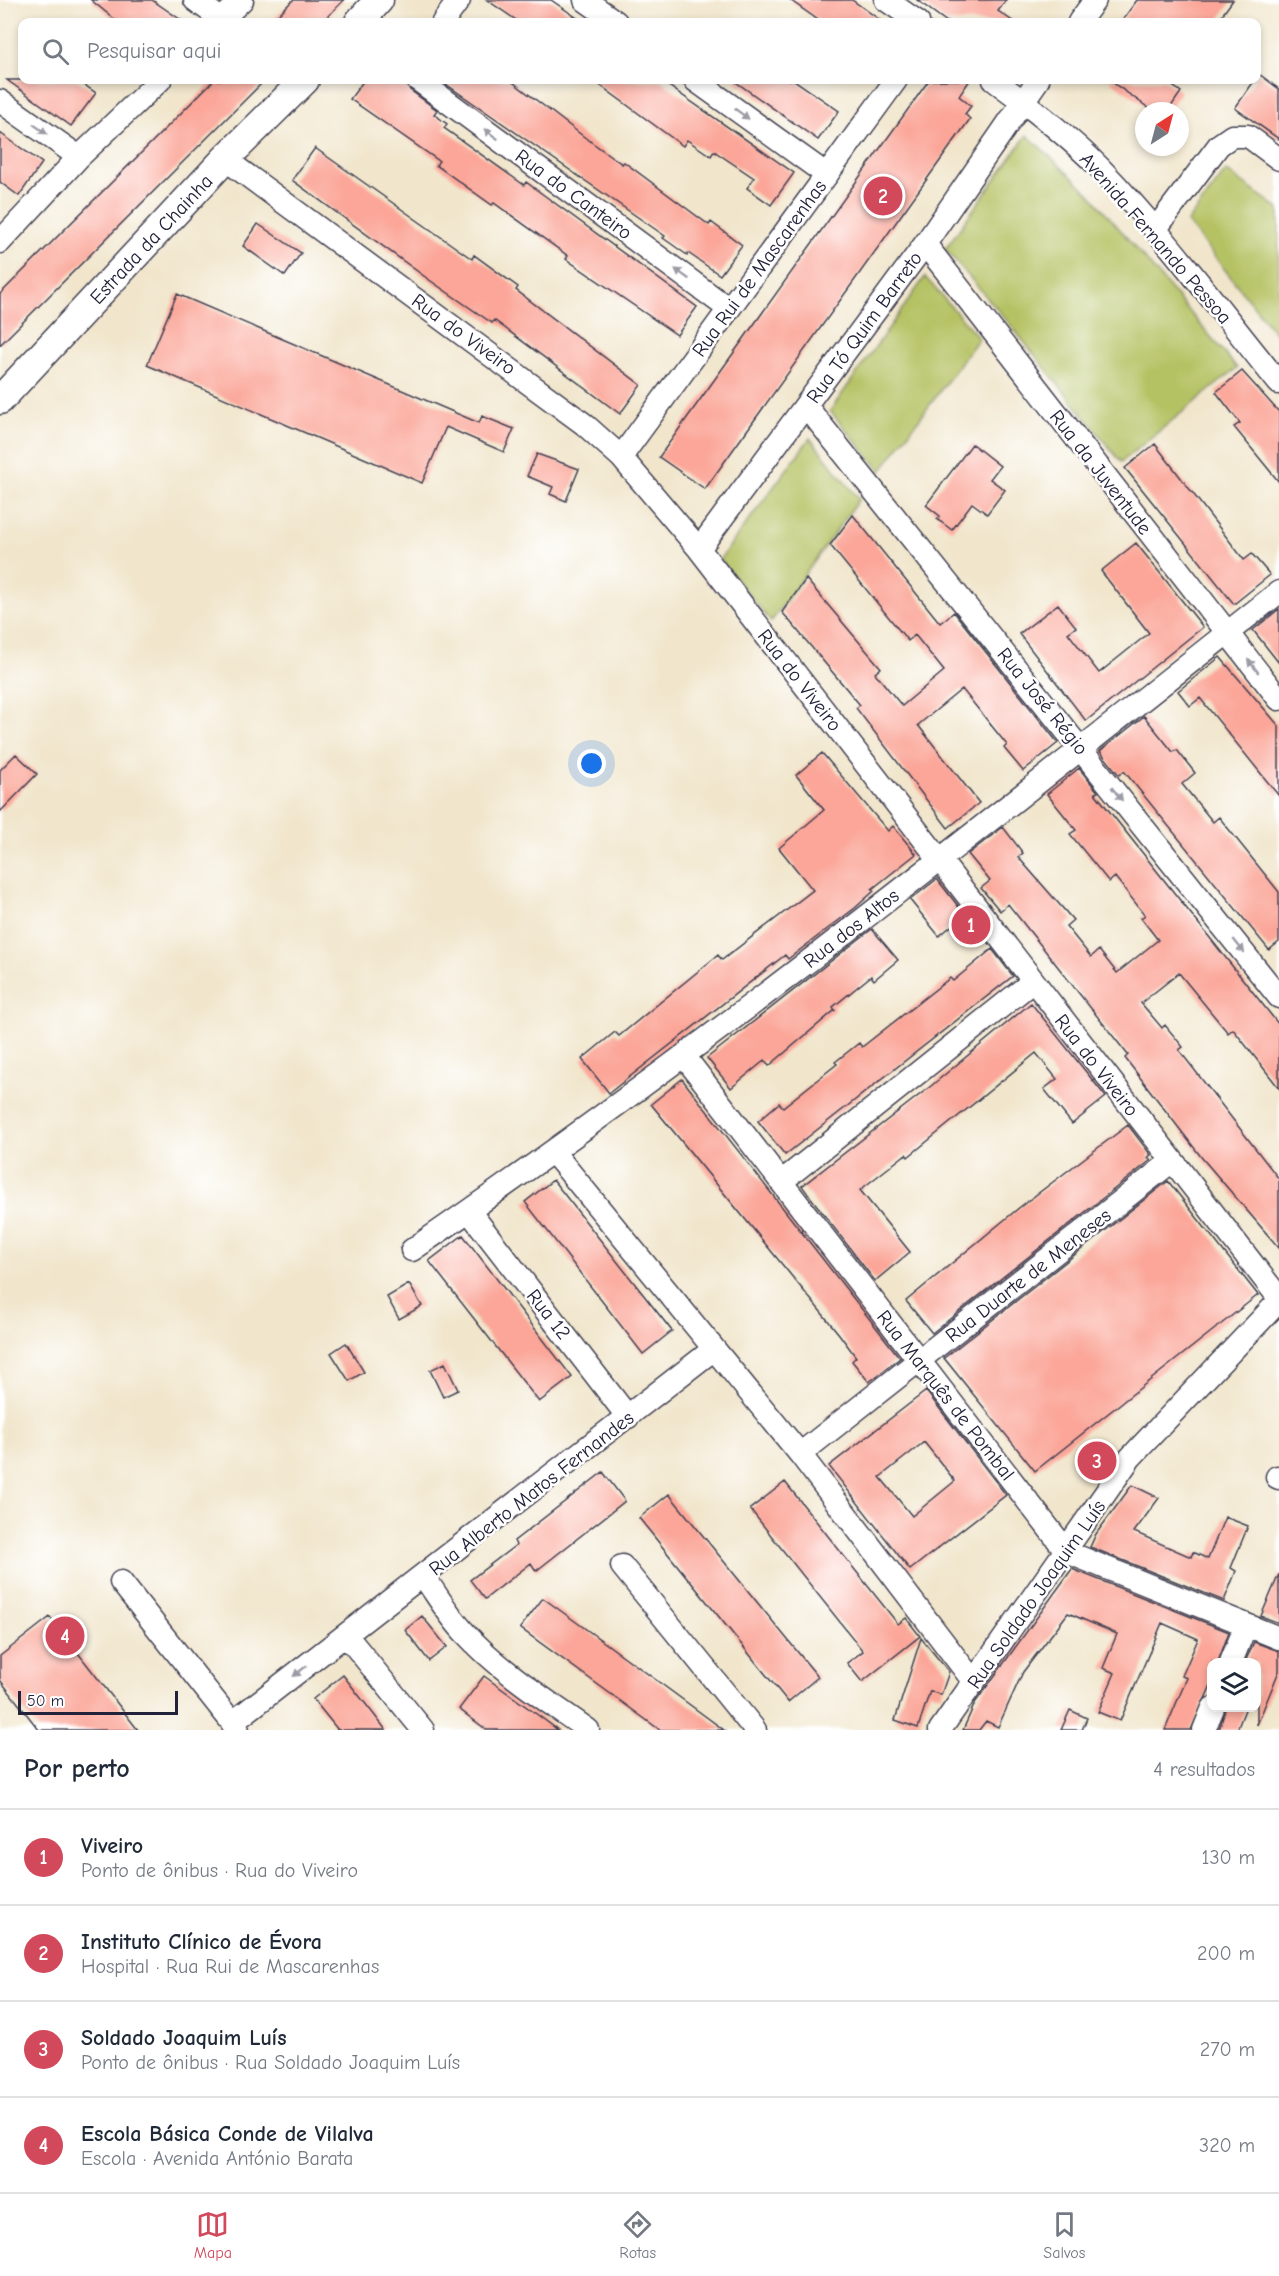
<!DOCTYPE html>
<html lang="pt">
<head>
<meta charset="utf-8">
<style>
	:root { --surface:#fff; --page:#f6f6f7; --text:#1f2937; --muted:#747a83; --line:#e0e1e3; --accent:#d1495b }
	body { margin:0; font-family:"Comic Neue",sans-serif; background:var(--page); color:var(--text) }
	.controls { position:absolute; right:18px; bottom:18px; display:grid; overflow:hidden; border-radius:12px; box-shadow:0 3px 9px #0003 }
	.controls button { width:54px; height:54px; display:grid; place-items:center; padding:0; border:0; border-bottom:2px solid var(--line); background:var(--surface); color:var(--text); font:30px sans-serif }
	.compass { position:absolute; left:1135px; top:102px; width:54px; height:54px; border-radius:50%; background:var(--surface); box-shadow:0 3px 9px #0003; rotate:36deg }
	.scale { position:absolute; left:18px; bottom:15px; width:160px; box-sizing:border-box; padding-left:6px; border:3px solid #22223b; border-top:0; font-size:16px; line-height:21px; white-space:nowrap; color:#22223b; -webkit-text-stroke:4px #fff; paint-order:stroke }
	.you { position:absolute; left:592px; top:764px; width:21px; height:21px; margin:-15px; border:4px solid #fff; border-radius:50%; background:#1a73e8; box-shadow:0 0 0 9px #1a73e833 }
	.badge { display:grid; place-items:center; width:39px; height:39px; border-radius:50%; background:var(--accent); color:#fff; font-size:20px; font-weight:700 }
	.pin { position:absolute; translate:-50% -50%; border:3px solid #fff; box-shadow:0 2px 6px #0006 }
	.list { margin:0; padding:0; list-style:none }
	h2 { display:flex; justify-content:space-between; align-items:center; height:78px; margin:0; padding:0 24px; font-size:26px }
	h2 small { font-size:20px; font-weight:400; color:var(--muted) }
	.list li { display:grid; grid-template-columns:39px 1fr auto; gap:18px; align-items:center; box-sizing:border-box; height:96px; padding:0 24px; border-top:2px solid var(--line) }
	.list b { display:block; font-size:22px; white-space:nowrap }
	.list p { margin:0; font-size:20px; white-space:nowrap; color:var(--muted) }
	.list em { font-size:20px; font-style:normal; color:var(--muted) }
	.icon { flex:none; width:33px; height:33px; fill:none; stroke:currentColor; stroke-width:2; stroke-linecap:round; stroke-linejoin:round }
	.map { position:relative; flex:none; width:1279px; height:1730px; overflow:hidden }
	.search { position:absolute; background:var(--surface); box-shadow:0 3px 9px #0003; left:18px; right:18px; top:18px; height:66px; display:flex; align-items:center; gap:15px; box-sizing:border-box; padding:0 21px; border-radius:12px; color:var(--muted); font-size:22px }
	.sheet { height:462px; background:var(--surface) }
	nav { display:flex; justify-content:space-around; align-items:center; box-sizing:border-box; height:84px; border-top:2px solid var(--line); background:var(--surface); font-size:16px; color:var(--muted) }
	nav a { display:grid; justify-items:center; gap:3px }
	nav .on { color:var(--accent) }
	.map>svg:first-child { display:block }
	.green { fill:#b5c264; stroke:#6c7250; stroke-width:1.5 }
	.building { fill:#fba698; fill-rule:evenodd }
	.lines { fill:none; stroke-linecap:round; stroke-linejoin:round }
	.minor-casing { stroke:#413f51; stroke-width:25 }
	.tertiary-casing { stroke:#413f51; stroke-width:31 }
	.minor { stroke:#fff; stroke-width:22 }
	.tertiary { stroke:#fff; stroke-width:28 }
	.oneway { fill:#9c9ca7 }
	.labels { text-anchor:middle; stroke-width:5; stroke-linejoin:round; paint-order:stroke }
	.street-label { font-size:20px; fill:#22223b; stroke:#fff }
</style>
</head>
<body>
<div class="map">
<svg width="1279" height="1730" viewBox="0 0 1279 1730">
	<rect width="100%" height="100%" fill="#fff"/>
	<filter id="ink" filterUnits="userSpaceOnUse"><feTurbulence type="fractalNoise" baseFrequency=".0167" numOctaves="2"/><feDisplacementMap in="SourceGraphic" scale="12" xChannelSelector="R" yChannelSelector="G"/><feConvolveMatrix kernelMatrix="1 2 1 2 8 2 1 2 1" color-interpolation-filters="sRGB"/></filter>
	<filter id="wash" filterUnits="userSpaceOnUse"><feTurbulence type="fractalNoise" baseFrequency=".008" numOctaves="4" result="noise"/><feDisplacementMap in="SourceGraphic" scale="24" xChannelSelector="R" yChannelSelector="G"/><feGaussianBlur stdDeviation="1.35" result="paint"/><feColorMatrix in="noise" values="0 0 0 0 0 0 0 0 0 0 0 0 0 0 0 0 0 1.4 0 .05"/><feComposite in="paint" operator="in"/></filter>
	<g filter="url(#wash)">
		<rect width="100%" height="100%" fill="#f1e6cc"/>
		<path class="green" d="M1027,135l63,59 147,174 -116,94 -118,-146 -58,-67z
			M1226,171l53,38v129l-92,-116z
			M925,277l54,61 -98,133 -51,-60z
			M810,438l49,61 -88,123 -51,-63z"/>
		<g id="blocks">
			<path class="building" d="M91,0h61l32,22h-66z
				M293,0h51l-22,22h-51z
				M487,0h64l32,22h-64z
				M790,0h62l31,22h-62z
				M917,0h89l-8,11 16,11h-67z
				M1137,0h96l-16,22h-96z
				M1259,74l20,15v50l-44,-31z
				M7,80h70l19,13 -25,33z
				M214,80h51l-265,265v-51z
				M364,80h41l5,10 27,20 -3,4 13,10 -3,4 80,57 2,-3 171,125 -20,28 -111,-76 2,-3 -74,-53 -2,2 -56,-40 3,-4 -89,-62z
				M440,80h70l73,56 39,28 2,-2 85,63 2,-3 31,23 -22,30 -32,-22 -1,2 -24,-17 2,-2z
				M593,80h67l134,93 -23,32 -24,-17 7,-10 -40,-27 -3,5 -24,-16 -4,6z
				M733,80h61l45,31 -21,29z
				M929,80h41l-11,16 12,10 -6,8 5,5 -265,370 -46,-32z
				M1109,80h55l17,12 -13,19h-15z
				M0,133l42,30 -23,33 -19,-14z
				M315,148l157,111 2,-4 44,32 -2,3 125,95 -21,29 -126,-94 -2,3 -64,-44 -136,-99z
				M258,224l43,29 -16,23 -42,-30z
				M177,294l302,129 3,-7 32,13 -10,23 -58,-25 -24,56 -275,-118z
				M1242,371l37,41v70l-45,-55 6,-4 -24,-31z
				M972,444l28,22 -10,13 15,11 -18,24 -15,-11 -20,27 -15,-11 3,-3 -14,-11z
				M1155,444l89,116 8,-6 18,21 -36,29 -109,-136z
				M537,454l42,15 -13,32 -16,-7 3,-7 -26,-11z
				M853,515l87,108 14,-11 104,131 -35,28 -19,-23 3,-3 -45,-56 -44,36 61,78 -31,25 -92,-120 4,-3 -78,-93 24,-33 75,89 -6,5 27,33 42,-35 -29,-36 -7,6 -78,-96z
				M1136,543l67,84 -117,94 -67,-87 39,-30 18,23 -8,6 31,40 50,-40 -48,-62z
				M1279,609v54l-26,-33z
				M1220,657l59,69v70l-79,-98 -10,8 -12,-15z
				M1144,716l29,36 4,-2 18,23 -13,11 31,38 6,-5 60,75v50l-10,8 -145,-179 -5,4 -19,-24z
				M822,753l66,78 5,-5 23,28 -44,35 2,2 -19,17 -67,51 -3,-4 -176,138 -27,-34 33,-27 4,4 99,-81 4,5 91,-70 -34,-42 45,-38 -28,-35z
				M16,754l21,20 -37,38v-42z
				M1079,768l19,24 -3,1 184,232v63l-46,-59 -5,4 -49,-60 -38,30 21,25 3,-3 18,22 -4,3 100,129v69l-77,-90 -77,-100 3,-3 -120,-151 -8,7 -19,-23 9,-7 -22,-27 35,-27 20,26 -5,4 55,63 -7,6 25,31 8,-7 18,23 41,-33 -17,-22 4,-3 -30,-38 -6,5 -39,-48 6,-4 -29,-36z
				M937,879l28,36 -26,21 -29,-36z
				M872,929l26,31 -24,20 -3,-4 -38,31 2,3 -66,56 -4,-6 -34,28 -24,-30z
				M992,949l21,27 -228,179 -27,-34 21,-18 4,4 54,-43 -2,-2 24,-19 3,4 88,-69 3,3z
				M1031,1003l75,94 -34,27 -28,-35 13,-10 -21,-26 -128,104 -2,-3 -46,36 50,62 -35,29 -73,-95 129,-100z
				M682,1079l218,279 -31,24 -17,-21 4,-4 -17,-23 -188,-230z
				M1128,1125l23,30 -3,2 3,3 -219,173 -26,-32 114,-94z
				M553,1180l119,151 -29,23 -118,-152z
				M1168,1181l90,114 -223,176 -91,-113z
				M463,1235l109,142 -33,25 -110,-141z
				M409,1284l13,22 -23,13 -12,-22z
				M346,1343l18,29 -15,9 -18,-28z
				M445,1363l13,27 -15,7 -13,-27z
				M926,1391l80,104 -96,75 -81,-104zM924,1442l31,39 -43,35 -32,-39z
				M603,1472l22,29 -89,70 -5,-8 -46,36 -15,-19 46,-35 -2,-4z
				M785,1482l113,142 8,-6 14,18 -58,46 -15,-19 16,-12 -113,-142z
				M1132,1485l27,13 -25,34 57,25 2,-5 15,7 17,-42 23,9 -17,42 5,3 -12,30 -134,-54 6,-13z
				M669,1494l149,183 -30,25 -149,-184z
				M1072,1569l157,63 -11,30h-6v21l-21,47h-26l22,-52 -5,-2 16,-37 -36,-16 -42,98 -22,-9 17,-39 -12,-5 14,-34 -49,-21 -45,59 -25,55 -12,-6 -7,9h-16l12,-27z
				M1279,1574v49l-18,-7z
				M543,1598l94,68 87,64h-64l-45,-33 -95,-69z
				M422,1616l25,31 -18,14 -24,-31z
				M50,1617l88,113h-99l-39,-50v-24z
				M921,1638l28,34 -8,23 -11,-4 -12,37 -23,-8z
				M1254,1642l25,9v20l-22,54v-63h-12z
				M343,1675l43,55h-48l-25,-31z
				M484,1676l47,34 27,20h-71l-28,-21z
				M1226,1707h20l-9,23h-18z
				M1070,1710l17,8 -5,12h-21z"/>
		</g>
	</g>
	<g filter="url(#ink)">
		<use href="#blocks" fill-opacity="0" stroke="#413f51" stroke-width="1.5"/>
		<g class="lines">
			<g class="minor-casing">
				<path id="minor" d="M195,0l27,20
					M585,0l31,22
					M886,0l32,22
					M219,22l23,-22
					M443,22l16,-22
					M1079,22l16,-22
					M418,80l311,229
					M695,80l132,95
					M994,80c37,27 73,55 106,88 65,67 120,143 179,215
					M0,101l79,56
					M225,159l359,265 37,33 78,92 580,749
					M1155,230l64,-85 13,-9h16l31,23
					M0,242l79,-85 81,-77
					M925,244l354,455
					M806,406l473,591
					M621,457l275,-377
					M699,549l226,-305 113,-164
					M684,1056l383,496 212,86
					M554,1153l246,301
					M781,1182l251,-200
					M469,1211l159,206
					M412,1250c300,-205 582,-433 867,-658
					M1277,1477l2,1
					M622,1566l133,164
					M424,1577c13,18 25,39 41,56 35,38 81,67 123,97
					M121,1582l117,148
					M346,1635l77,95
					M1231,1662l15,-37
					M974,1682l-174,-228 372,-293
					M232,1723l482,-374
					M940,1730l190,-272 149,-157
					M1204,1730l9,-22"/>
			</g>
			<g class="tertiary-casing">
				<path id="tertiary" d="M359,22l20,-22
					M0,400l225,-241 80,-79"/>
			</g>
			<use href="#minor" class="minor"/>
			<use href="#tertiary" class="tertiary"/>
		</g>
		<defs><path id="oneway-solid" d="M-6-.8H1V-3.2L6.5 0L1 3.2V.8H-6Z" transform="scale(1.5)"/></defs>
		<g class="oneway">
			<use href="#oneway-solid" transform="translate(742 114) rotate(36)"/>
			<use href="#oneway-solid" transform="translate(40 129) rotate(35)"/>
			<use href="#oneway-solid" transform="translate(491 134) rotate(-144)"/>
			<use href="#oneway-solid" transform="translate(682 274) rotate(-144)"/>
			<use href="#oneway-solid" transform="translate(1253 666) rotate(-129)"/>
			<use href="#oneway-solid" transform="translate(1117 794) rotate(51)"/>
			<use href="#oneway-solid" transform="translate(1239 946) rotate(51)"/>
			<use href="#oneway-solid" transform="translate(300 1671) rotate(142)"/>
		</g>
	</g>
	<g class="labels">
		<g class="street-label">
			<text transform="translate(574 194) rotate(36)" y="7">Rua do Canteiro</text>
			<text transform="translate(1156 238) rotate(49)" y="7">Avenida Fernando Pessoa</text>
			<text transform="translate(151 239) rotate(-47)" y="7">Estrada da Chainha</text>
			<text transform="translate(759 268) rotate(-54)" y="7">Rua Rui de Mascarenhas</text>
			<text transform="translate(864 327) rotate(-54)" y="7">Rua Tó Quim Barreto</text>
			<text transform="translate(464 334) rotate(36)" y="7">Rua do Viveiro</text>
			<text transform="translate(1101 472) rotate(52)" y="7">Rua da Juventude</text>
			<text transform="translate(800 680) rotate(52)" y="7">Rua do Viveiro</text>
			<text transform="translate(1043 701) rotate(51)" y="7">Rua José Régio</text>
			<text transform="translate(851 928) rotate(-38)" y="7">Rua dos Altos</text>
			<text transform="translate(1097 1065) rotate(52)" y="7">Rua do Viveiro</text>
			<text transform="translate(1028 1275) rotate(-38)" y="7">Rua Duarte de Meneses</text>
			<text transform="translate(549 1314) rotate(52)" y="7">Rua 12</text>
			<text transform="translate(946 1395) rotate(52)" y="7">Rua Marquês de Pombal</text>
			<text transform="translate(531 1493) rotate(-38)" y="7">Rua Alberto Matos Fernandes</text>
			<text transform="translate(1036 1594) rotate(-55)" y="7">Rua Soldado Joaquim Luís</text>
		</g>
	</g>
</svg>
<div class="controls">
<button><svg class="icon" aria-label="layers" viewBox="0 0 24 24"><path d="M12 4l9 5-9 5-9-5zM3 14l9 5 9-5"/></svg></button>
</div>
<svg class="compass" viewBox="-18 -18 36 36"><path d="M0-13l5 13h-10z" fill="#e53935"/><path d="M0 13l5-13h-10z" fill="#747a83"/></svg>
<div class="scale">50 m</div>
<div class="you"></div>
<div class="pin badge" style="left:971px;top:925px">1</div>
<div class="pin badge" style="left:883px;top:196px">2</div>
<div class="pin badge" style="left:1097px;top:1461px">3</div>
<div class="pin badge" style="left:65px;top:1636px">4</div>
<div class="search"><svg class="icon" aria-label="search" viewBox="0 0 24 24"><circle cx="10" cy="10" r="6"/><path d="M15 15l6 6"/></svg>Pesquisar aqui</div>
</div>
<section class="sheet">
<h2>Por perto<small>4 resultados</small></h2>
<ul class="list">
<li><span class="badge">1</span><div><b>Viveiro</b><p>Ponto de ônibus · Rua do Viveiro</p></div><em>130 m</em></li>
<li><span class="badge">2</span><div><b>Instituto Clínico de Évora</b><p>Hospital · Rua Rui de Mascarenhas</p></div><em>200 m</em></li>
<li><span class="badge">3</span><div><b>Soldado Joaquim Luís</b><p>Ponto de ônibus · Rua Soldado Joaquim Luís</p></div><em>270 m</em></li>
<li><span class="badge">4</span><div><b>Escola Básica Conde de Vilalva</b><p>Escola · Avenida António Barata</p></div><em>320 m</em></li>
</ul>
</section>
<nav>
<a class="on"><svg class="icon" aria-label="map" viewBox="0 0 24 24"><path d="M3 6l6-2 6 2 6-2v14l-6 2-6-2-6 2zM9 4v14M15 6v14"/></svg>Mapa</a>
<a><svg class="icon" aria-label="directions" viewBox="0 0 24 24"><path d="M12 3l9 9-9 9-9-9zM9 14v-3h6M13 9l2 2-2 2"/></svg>Rotas</a>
<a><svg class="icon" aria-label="saved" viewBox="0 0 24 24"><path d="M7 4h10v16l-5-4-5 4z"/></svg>Salvos</a>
</nav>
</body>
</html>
